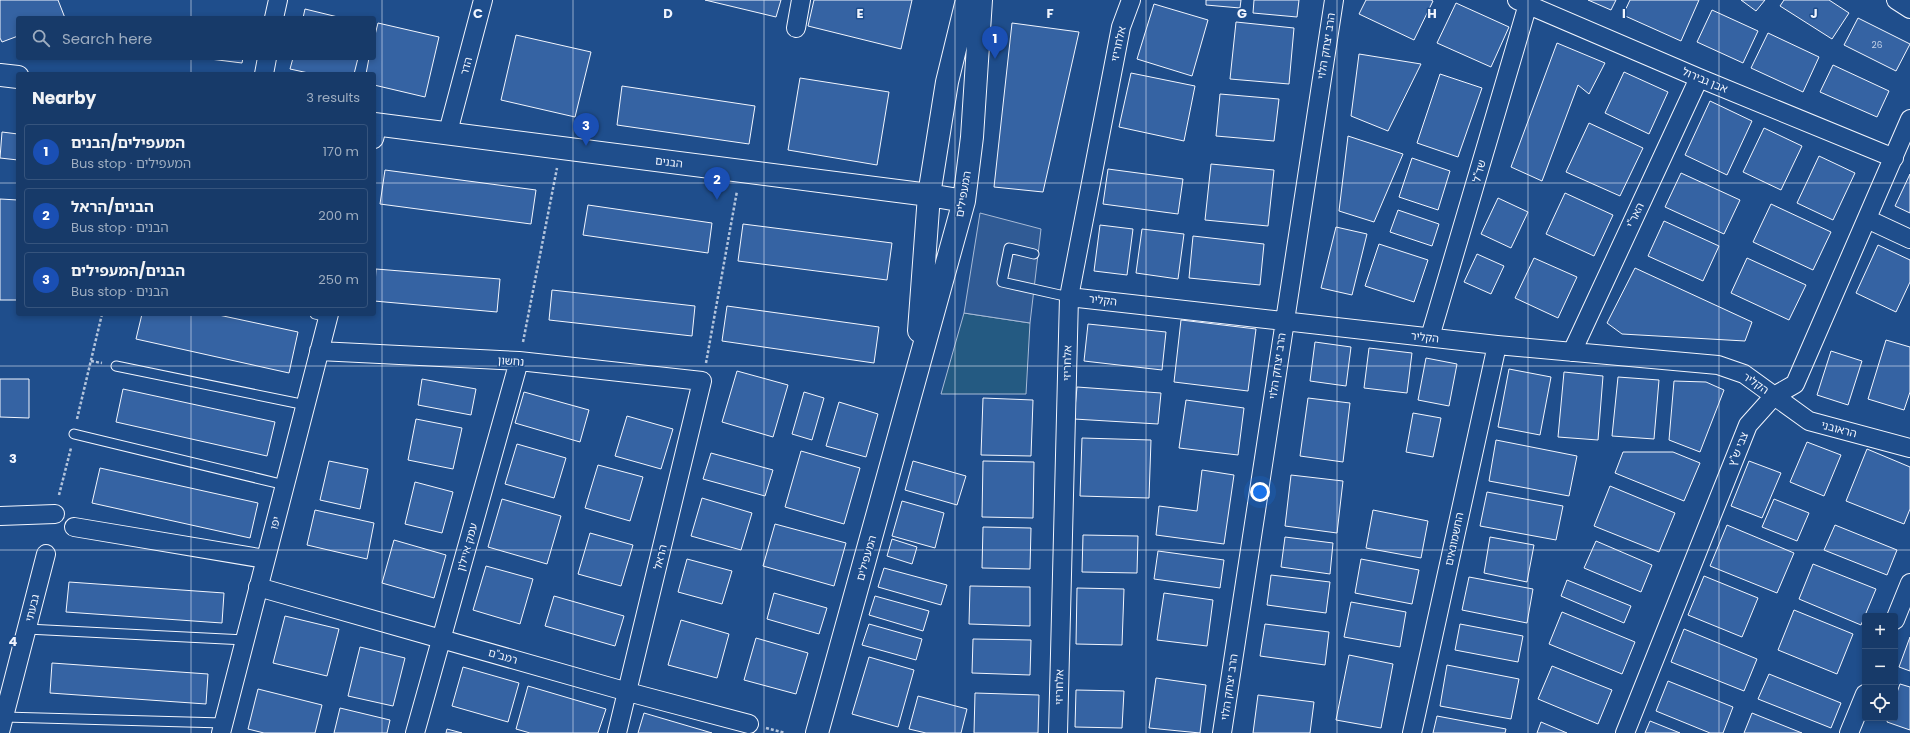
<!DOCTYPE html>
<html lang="en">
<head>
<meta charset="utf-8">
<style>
	:root { --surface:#173a69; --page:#244571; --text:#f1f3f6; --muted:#9eadc0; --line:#36547d; --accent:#e797bd }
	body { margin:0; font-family:Poppins,"Noto Sans Hebrew",sans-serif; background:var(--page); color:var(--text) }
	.controls { position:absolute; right:12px; bottom:12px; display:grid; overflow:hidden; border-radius:4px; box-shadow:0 2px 6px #0003 }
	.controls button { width:36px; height:36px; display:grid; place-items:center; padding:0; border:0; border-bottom:1px solid var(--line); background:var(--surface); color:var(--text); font:20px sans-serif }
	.you { position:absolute; left:1260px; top:492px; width:14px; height:14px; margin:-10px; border:3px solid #fff; border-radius:50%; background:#1a73e8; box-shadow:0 0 0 6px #1a73e833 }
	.badge { display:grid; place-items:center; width:26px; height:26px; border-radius:50%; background:var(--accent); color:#fff; font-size:13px; font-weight:700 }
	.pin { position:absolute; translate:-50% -33px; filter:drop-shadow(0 1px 2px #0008) }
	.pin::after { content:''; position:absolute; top:21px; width:14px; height:12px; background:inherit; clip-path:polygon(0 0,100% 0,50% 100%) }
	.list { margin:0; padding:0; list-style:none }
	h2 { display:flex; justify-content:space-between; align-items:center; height:52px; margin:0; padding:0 16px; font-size:17px }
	h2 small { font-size:13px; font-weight:400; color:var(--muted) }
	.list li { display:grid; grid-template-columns:26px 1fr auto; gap:12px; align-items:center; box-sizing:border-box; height:56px; margin:0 8px 8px; padding:0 8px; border:1px solid var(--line); border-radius:4px }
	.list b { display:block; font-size:15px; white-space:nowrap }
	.list p { margin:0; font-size:13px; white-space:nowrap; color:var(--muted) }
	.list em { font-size:13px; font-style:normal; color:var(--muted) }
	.icon { flex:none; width:22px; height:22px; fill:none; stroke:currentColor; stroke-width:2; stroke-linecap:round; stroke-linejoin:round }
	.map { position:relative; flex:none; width:1910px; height:733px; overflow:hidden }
	.search { position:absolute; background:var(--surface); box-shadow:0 2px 6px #0003; left:16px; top:16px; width:360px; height:44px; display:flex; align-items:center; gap:10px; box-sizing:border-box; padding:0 14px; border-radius:4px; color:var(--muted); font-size:15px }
	.panel { position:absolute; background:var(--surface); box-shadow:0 2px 6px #0003; left:16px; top:72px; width:360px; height:244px; border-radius:4px }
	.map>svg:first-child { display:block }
	.green { fill:#245a82; stroke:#a8bbd7 }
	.parking { fill:#305b95; stroke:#a8bbd7 }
	.building { fill:#3563a3; stroke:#f2f6ff }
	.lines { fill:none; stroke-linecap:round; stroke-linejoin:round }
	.service-casing { stroke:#f2f6ff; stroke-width:11 }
	.minor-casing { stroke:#f2f6ff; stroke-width:20 }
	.tertiary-casing { stroke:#f2f6ff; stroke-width:24 }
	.path { stroke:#b3c4dc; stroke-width:2.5; stroke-dasharray:3 2; stroke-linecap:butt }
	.service { stroke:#1f4e8c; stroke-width:9 }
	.minor { stroke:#1f4e8c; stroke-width:18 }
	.tertiary { stroke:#1f4e8c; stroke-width:22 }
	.grid { fill:none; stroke:#f2f6ff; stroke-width:1; stroke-opacity:0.55 }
	.labels { text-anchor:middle; stroke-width:3; stroke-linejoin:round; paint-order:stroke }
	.number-label { font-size:9px; fill:#c3d1e8 }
	.street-label { font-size:11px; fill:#f2f6ff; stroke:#1f4e8c }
	.grid-label { font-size:13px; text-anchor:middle; font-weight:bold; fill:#f2f6ff; stroke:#1f4e8c; stroke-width:3; stroke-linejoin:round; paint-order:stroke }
</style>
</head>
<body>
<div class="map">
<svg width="1910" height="733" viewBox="0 0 1910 733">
	<rect width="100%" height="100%" fill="#1f4e8c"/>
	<path class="green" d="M964,313l66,10 -4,71h-85z"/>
	<path class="parking" d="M980,213l61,16 -11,94 -66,-10z"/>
	<path class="building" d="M0,0h58l7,18h-47v18l-16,6 -2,-4z
		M705,0h76l-5,17z
		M814,0h98l-11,49 -93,-23z
		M1206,0h35l-1,8 -34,-3z
		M1254,0h45l-2,17 -44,-4z
		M1366,0h65l2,1 -19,39 -55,-26z
		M1588,0h28l-5,10z
		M1630,0h69l-18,41 -58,-26z
		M1741,0h24l-9,11z
		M1784,0h45l20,13 -17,26 -52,-33z
		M1456,3l53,24 -18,40 -54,-24z
		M1154,4l54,16 -16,56 -55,-17z
		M305,9l37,9h-39z
		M1712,10l46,21 -15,32 -46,-21z
		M1858,18l52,26 -14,27 -52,-26z
		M1236,22l58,6 -5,56 -59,-5z
		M378,23l61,14 -14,60 -51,-12v-11h-8l3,-16h5v-19z
		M1012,23l67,9 -36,160 -49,-5z
		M1768,33l51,24 -16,35 -52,-24z
		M516,35l75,17 -16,65 -74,-17z
		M1557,43l48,20 -16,31 -11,-9 -36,96 -31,-14z
		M1359,54l62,10 -33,67 -37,-15z
		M202,58h41l-1,5z
		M293,58h65l-4,16h-41l-23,-5z
		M1833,65l56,26 -12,26 -57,-25z
		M1624,72l44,20 -19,42 -44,-21z
		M1131,73l64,13 -11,55 -65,-14z
		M1440,74l42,14 -24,69 -41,-14z
		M800,78l89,14 -12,73 -89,-15z
		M622,86l133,20 -6,38 -132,-19z
		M1220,94l59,5 -5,42 -58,-5z
		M1710,101l42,20 -25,54 -42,-20z
		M1589,123l54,25 -23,48 -54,-24z
		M1764,128l38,18 -21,44 -38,-18z
		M2,132l16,2v26l-18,-2z
		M1348,136l55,18 -29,68 -35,-11z
		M1819,156l36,17 -22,47 -36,-17z
		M1412,158l38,13 -12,39 -39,-13z
		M1211,164l63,6 -6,56 -63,-6z
		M1108,169l75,10 -5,35 -75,-10z
		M385,170l151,20 -5,34 -151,-20z
		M1681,173l59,27 -16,34 -59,-27z
		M1910,174v39l-15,-7z
		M1565,193l48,22 -19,41 -48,-22z
		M1498,198l30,14 -17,36 -30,-14z
		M0,199l18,1v100h-18z
		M1771,204l60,28 -18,38 -60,-28z
		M588,205l124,18 -4,30 -125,-18z
		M1398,210l41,14 -7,22 -42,-14z
		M1664,221l55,25 -16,35 -55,-25z
		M743,224l149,19 -5,37 -149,-19z
		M1100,225l33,4 -6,46 -33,-4z
		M1336,227l31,7 -15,61 -31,-7z
		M1142,229l42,5 -6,45 -42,-6z
		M1193,236l71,8 -4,41 -71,-7z
		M1379,244l49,16 -14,42 -49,-16z
		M1878,245l32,15v22l-14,30 -40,-19z
		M1477,254l27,12 -13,28 -27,-12z
		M1534,258l43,19 -19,41 -43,-20z
		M1747,258l59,27 -17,35 -58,-27z
		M1635,268l117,54 -7,19 -123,-7 -15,-11z
		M376,269l124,10 -3,33 -123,-11z
		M552,290l143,16 -3,30 -143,-16z
		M727,306l152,21 -5,36 -152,-22z
		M142,314h72l84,18 -9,41 -153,-34z
		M1181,320l75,9 -8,62 -74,-9z
		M1088,324l78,8 -4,38 -78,-9z
		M1886,340l24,7v45l-6,18 -36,-11z
		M1315,342l36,5 -5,39 -36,-5z
		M1369,348l43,5 -5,40 -43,-5z
		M1831,351l31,10 -14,44 -31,-10z
		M1426,358l31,6 -8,42 -31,-6z
		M1509,369l42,8 -11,58 -42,-8z
		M737,371l51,14 -15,52 -51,-15z
		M1564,372l39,4 -5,64 -40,-3z
		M1618,377l41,3 -5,59 -42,-3z
		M0,379h29v39l-29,-1z
		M422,379l54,10 -5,26 -53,-10z
		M1674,381l32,1 18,8 -24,62 -31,-12z
		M1077,387l84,6 -3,31 -84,-5z
		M123,389l152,33 -8,34 -151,-34z
		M524,392l65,18 -9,32 -65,-19z
		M804,392l20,6 -12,42 -20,-6z
		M983,398l50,2 -2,56 -50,-1z
		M1308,398l42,5 -7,59 -43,-6z
		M1186,400l58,8 -6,47 -59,-7z
		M839,402l39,12 -12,43 -40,-11z
		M1413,413l28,5 -8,39 -27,-5z
		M627,416l46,13 -12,40 -46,-13z
		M416,419l46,9 -9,41 -45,-9z
		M1082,438l69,2 -2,58 -69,-2z
		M1496,440l81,16 -8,40 -80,-15z
		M1807,442l34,13 -17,41 -34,-14z
		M517,444l49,14 -12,40 -49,-14z
		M1867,449l43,18v42l-6,15 -58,-23z
		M801,451l59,17 -16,56 -59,-17z
		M1623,452h50l27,11 -16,38 -69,-28z
		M711,453l62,17 -8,26 -62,-17z
		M329,461l39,8 -8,40 -40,-9z
		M913,461l53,15 -9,29 -52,-15z
		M983,461l51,1 -1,56 -51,-1z
		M1749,461l32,12 -19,45 -31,-12z
		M598,465l45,12 -13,44 -45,-13z
		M100,468l158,35 -8,35 -158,-35z
		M1202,470l32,5 -10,69 -68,-9 3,-29 38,5z
		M1291,475l52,6 -6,52 -52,-7z
		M415,482l38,10 -11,41 -37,-9z
		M1610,486l65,27 -16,39 -65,-26z
		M1487,492l76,14 -7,34 -76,-14z
		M702,498l50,15 -11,37 -50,-14z
		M502,499l59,17 -14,48 -59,-17z
		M1774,499l35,14 -12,28 -35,-14z
		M902,501l42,12 -9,35 -43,-12z
		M315,510l59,13 -7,36 -60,-14z
		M1373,510l55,11 -7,37 -55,-10z
		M775,524l71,19 -12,43 -71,-20z
		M1727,525l67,28 -17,40 -67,-27z
		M1835,525l62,25 -10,25 -63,-25z
		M983,527l48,1 -1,41 -48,-1z
		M590,533l43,12 -12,41 -43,-12z
		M1083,535l55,1 -1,37 -55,-1z
		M1285,537l48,6 -3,31 -49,-7z
		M1490,537l44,8 -7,37 -43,-9z
		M892,539l25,8 -5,17 -25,-8z
		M394,540l52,15 -12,43 -52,-15z
		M1596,541l56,24 -11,27 -57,-24z
		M1158,551l66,9 -4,28 -66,-9z
		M687,559l45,12 -10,33 -44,-12z
		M1361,559l58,11 -7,34 -57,-11z
		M1813,564l63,25 -15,36 -62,-26z
		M486,566l47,13 -13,45 -47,-14z
		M884,568l63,17 -6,20 -63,-18z
		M1271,575l59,7 -4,31 -59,-8z
		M1704,576l54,22 -16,39 -54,-22z
		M1469,577l64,12 -6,34 -65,-13z
		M1567,580l64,26 -7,17 -63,-27z
		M69,582l155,11 -2,30 -156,-11z
		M970,586l60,1v39l-61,-2z
		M1077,588l47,1 -2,56 -46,-1z
		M774,593l53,15 -8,26 -52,-15z
		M1164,593l49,7 -6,46 -50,-6z
		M554,596l70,20 -9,30 -70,-20z
		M875,596l54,15 -6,20 -54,-16z
		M1351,602l55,10 -6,35 -56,-10z
		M1794,610l59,24 -16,40 -59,-24z
		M1562,612l73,30 -13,32 -73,-30z
		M285,616l54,13 -12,47 -54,-13z
		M681,620l48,14 -12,44 -49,-13z
		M869,624l53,15 -6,21 -54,-15z
		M1265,624l64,8 -4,33 -65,-9z
		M1460,624l63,12 -5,26 -63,-12z
		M1684,629l73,30 -13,32 -73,-29z
		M1910,637v34l-11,-4z
		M756,638l52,15 -12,41 -52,-14z
		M973,639l58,1 -1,35 -58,-2z
		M360,647l45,11 -12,48 -45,-10z
		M1349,655l44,9 -12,64 -45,-8z
		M869,657l45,13 -16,57 -46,-13z
		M52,663l156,11 -2,30 -156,-11z
		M1447,665l72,14 -8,40 -71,-13z
		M1552,666l60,24 -14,34 -60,-25z
		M463,667l56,16 -11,39 -56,-16z
		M1769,674l72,29 -10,25 -73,-29z
		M1156,678l50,7 -6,48 -51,-5z
		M1668,681l65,26 -10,26h-13l-54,-22z
		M1900,684l10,3v43l-23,-8 1,-4h7v-20z
		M528,686l78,23 -8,24h-68l-14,-4z
		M258,689l64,16 -7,28h-51l-16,-4z
		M1076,690l48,1 -2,37 -47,-1z
		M975,693l64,2 -1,38h-64z
		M1258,695l56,7 -4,31h-57z
		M918,696l49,13 -6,24h-35l-17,-4z
		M340,708l50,12 -3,13h-53z
		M644,713l68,20h-74z
		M1752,713l50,20h-58z
		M1437,716l69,13 -1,4h-72z
		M1650,721l30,12h-35z
		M1541,722l26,11h-30z
		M447,729l15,4h-16z"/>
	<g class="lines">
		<g class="service-casing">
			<path id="service" d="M1034,254l-25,-6 -7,34 67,15
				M315,314l13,3
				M116,366l190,39
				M74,434l211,51
				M27,629l218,11
				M4,717l219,6"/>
		</g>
		<g class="minor-casing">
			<path id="minor" d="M1517,0l182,78 195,80
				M1896,0l14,9
				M274,18l4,-18
				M796,28l5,-28
				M264,74l3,-16
				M448,132l35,-132
				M374,139l4,-15
				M1867,219l43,20
				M1069,297l428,48 221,20 26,9 65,47 101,27
				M1430,337l98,-333
				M319,351l200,10 183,20 -85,352
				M1572,352l127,-274
				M0,516l55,-2
				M74,527l191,32
				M258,587l370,105 121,32
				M1895,620l15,-37
				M0,732l46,-178
				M221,733l108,-419
				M415,733l104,-372
				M1058,733l11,-436 52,-270 10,-27
				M1222,733l112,-733
				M1412,733l85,-388
				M1625,733l123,-308 26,-29 21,-12 115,-265
				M1849,733l16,-39"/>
		</g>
		<g class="tertiary-casing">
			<path id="tertiary" d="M0,75l18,2
				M374,124l555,71 35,6
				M919,331l10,-136 18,-113 20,-82
				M817,733l147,-532 8,-64 9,-137"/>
		</g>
		<path class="path" d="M523,342l34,-174
			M91,361l11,2
			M706,363l31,-172
			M77,419l25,-105
			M59,495l12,-47
			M766,728l19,5"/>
		<use href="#service" class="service"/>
		<use href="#minor" class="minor"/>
		<use href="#tertiary" class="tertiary"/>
	</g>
	<path class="grid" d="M191,0v18M382,0v733M573,0v733M764,0v733M955,0v733M1146,0v733M1337,0v733M1528,0v733M1719,0v733M191,58v16M0,183h18M374,183h1536M191,314v419M0,366h1910M0,550h1910"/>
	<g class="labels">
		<g class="number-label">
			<text x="1877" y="48">26</text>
		</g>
		<g class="street-label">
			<text transform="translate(1118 44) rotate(-78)" y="4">אלחריזי</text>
			<text transform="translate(1326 46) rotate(-81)" y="4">הרב יצחק הלוי</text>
			<text transform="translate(466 66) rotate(-75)" y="4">הדר</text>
			<text transform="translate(1705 80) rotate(23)" y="4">אבן גבירול</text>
			<text transform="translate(669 162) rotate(7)" y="4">הבנים</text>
			<text transform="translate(1479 171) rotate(-74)" y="4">שד"ל</text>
			<text transform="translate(963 194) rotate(-80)" y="4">המעפילים</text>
			<text transform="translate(1635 215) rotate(-65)" y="4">האר"י</text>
			<text transform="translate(1103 300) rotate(6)" y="4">הקליר</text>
			<text transform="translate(1425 337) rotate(6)" y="4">הקליר</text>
			<text transform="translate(511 361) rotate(4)" y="4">נחשון</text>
			<text transform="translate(1067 363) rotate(-89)" y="4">אלחריזי</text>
			<text transform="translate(1277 366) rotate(-82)" y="4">הרב יצחק הלוי</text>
			<text transform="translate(1756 383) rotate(34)" y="4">הקליר</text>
			<text transform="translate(1839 429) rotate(15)" y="4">הראובני</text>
			<text transform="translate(1738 449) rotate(-68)" y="4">צבי ש"ץ</text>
			<text transform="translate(275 523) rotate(-76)" y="4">יפו</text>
			<text transform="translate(1454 539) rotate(-78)" y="4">החשמונאים</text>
			<text transform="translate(467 547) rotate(-74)" y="4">עמק איילון</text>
			<text transform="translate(660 557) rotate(-77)" y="4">הראל</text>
			<text transform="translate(866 558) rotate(-74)" y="4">המעפילים</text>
			<text transform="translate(32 608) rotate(-76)" y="4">גבעתי</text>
			<text transform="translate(503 656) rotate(16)" y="4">רמב"ם</text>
			<text transform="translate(1059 687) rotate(-89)" y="4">אלחריזי</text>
			<text transform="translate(1229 687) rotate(-82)" y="4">הרב יצחק הלוי</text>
		</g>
	</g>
	<g class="grid-label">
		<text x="478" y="18">C</text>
		<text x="668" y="18">D</text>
		<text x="860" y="18">E</text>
		<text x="1050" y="18">F</text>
		<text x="1242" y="18">G</text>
		<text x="1432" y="18">H</text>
		<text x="1624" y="18">I</text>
		<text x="1814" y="18">J</text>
		<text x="13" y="463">3</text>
		<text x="13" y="646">4</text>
	</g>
</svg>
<div class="controls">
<button>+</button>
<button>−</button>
<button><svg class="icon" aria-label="locate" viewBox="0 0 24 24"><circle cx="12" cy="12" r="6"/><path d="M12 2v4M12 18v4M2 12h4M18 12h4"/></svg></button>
</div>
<div class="you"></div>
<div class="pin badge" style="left:995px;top:59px;background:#1a4fb4">1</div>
<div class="pin badge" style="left:717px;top:200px;background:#1a4fb4">2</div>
<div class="pin badge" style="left:586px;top:146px;background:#1a4fb4">3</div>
<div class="search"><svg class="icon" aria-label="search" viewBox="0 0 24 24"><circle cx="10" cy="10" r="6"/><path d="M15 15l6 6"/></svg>Search here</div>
<section class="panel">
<h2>Nearby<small>3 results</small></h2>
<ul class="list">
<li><span class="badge" style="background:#1a4fb4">1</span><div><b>המעפילים/הבנים</b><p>Bus stop · המעפילים</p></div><em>170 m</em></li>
<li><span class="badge" style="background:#1a4fb4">2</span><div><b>הבנים/הראל</b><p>Bus stop · הבנים</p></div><em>200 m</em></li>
<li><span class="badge" style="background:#1a4fb4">3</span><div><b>הבנים/המעפילים</b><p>Bus stop · הבנים</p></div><em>250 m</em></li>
</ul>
</section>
</div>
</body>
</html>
